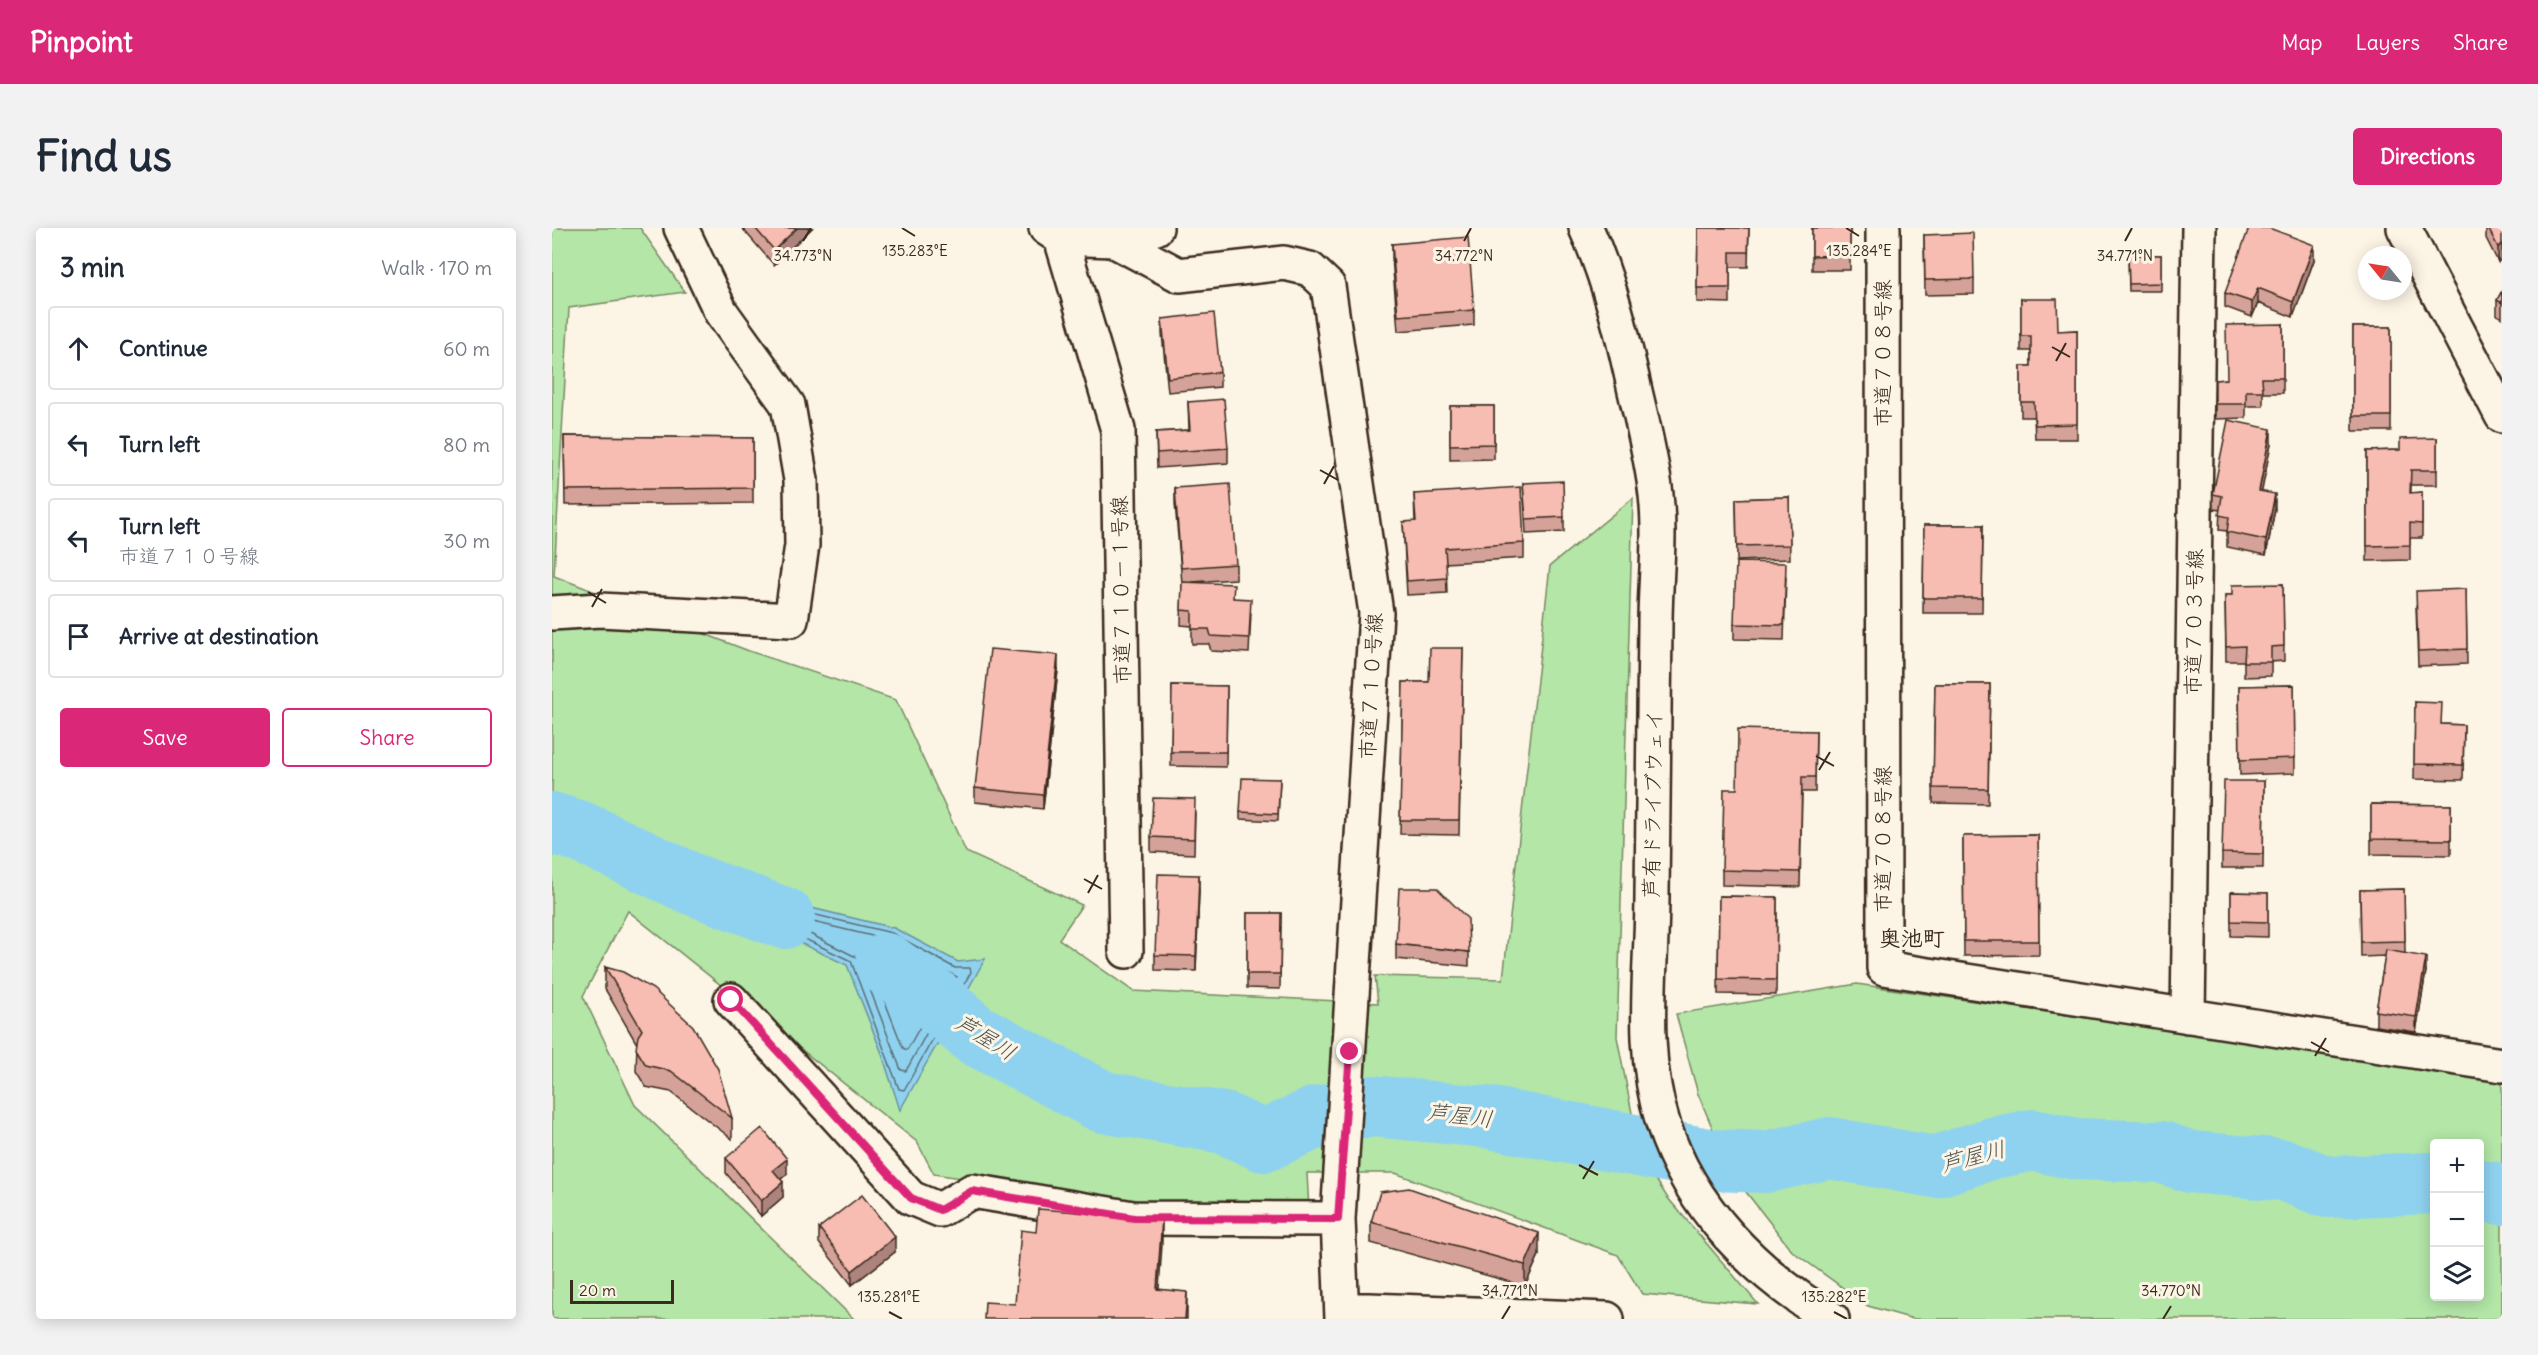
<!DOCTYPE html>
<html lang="en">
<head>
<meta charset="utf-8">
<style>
	:root { --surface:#fff; --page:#f2f2f3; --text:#1f2937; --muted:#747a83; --line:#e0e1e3; --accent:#db2777 }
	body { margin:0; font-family:Delius,"Klee One",sans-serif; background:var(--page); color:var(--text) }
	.controls { position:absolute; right:18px; bottom:18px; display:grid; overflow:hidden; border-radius:6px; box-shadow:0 3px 15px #0003 }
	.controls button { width:54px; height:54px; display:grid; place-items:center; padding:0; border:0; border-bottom:2px solid var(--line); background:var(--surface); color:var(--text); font:30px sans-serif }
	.compass { position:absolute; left:1806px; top:18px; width:54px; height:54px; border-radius:50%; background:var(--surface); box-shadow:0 3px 15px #0003; rotate:300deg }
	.scale { position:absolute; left:18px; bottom:15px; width:104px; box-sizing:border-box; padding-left:6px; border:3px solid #3b2a1e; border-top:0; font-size:16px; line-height:21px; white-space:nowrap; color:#3b2a1e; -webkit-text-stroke:4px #fcf5e5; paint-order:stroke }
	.stop { position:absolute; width:18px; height:18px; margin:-14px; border:4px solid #db2777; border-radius:50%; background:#fff }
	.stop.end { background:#db2777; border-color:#fff; box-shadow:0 2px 6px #0008 }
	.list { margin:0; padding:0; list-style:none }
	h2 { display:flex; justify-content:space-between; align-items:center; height:78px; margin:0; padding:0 24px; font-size:26px }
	h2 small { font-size:20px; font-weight:400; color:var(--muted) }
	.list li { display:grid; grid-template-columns:39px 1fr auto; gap:18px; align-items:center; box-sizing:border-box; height:84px; margin:0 12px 12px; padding:0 12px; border:2px solid var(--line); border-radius:6px }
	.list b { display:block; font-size:22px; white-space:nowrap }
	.list p { margin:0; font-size:20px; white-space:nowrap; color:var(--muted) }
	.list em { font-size:20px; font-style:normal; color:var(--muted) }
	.actions { display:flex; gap:12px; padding:18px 24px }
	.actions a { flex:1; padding:14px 0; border:2px solid var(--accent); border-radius:6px; text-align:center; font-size:21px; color:var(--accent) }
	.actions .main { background:var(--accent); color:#fff }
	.icon { flex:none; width:33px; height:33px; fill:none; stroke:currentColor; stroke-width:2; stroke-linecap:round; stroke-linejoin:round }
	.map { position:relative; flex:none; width:1950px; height:1091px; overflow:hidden; border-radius:6px }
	header { display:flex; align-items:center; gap:36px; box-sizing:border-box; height:84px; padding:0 30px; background:var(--accent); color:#fff }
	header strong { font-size:28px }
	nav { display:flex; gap:33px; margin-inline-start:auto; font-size:21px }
	.intro { display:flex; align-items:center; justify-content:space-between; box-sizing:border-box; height:144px; padding:0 36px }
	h1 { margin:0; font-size:42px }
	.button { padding:15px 27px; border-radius:6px; background:var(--accent); color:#fff; font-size:21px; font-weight:700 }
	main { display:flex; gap:36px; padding:0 36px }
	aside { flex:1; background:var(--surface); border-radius:6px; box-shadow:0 3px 15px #0003 }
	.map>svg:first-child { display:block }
	.green { fill:#b3e6a7; stroke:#778862; stroke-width:1.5; fill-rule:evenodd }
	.water { fill:#8fd2f0; stroke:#6d8f9c; stroke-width:1.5 }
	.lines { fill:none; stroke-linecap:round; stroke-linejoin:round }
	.shore { stroke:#5d6d72; stroke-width:1.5 }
	.river { stroke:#8fd2f0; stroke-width:62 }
	.minor-casing { stroke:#3b2a1e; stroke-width:38 }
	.minor { stroke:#fcf5e5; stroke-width:33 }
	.wall { fill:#d4a299; stroke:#3b2a1e; stroke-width:1.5 }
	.shaded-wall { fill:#ad847d; stroke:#3b2a1e; stroke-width:1.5 }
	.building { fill:#f7bcb2; stroke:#3b2a1e; stroke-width:1.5 }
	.route { stroke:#db2777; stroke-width:8 }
	.ticks { fill:none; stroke:#3b2a1e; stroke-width:2 }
	.labels { text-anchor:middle; stroke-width:6; stroke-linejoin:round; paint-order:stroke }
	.street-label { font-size:21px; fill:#3b2a1e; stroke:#fcf5e5 }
	.neighbourhood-label { font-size:22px; font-weight:bold; fill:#3b2a1e; stroke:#fcf5e5 }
	.water-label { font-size:22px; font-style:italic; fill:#505452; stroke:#fcf5e5 }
	.ticks-label { font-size:15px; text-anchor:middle; fill:#3b2a1e; stroke:#fcf5e5; stroke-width:6; stroke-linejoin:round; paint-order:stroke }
</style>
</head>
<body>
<header>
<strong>Pinpoint</strong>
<nav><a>Map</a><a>Layers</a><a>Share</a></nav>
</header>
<div class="intro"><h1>Find us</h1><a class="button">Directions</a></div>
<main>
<aside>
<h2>3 min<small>Walk · 170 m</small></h2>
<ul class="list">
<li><svg class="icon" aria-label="ahead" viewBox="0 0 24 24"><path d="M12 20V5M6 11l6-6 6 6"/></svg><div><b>Continue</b></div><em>60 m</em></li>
<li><svg class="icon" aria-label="left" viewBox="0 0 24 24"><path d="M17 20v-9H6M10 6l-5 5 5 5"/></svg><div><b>Turn left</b></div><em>80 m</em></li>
<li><svg class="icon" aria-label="left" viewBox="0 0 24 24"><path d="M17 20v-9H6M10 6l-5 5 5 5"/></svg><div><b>Turn left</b><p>市道７１０号線</p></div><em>30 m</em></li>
<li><svg class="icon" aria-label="arrive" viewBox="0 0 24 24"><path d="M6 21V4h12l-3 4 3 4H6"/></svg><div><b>Arrive at destination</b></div></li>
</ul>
<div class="actions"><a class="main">Save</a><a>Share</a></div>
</aside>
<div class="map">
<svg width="1950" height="1091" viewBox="0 0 1950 1091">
	<rect width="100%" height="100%" fill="#fcf5e5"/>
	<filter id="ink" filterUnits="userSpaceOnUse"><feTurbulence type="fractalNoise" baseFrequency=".0167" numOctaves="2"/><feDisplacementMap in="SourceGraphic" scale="12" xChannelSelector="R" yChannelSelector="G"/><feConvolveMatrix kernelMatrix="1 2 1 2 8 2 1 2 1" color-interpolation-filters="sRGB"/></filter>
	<g filter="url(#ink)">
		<path class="green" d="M0,0h88l45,64 -116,16 -15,268 195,75 147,49 70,152 116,53 -23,34 74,52 245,12 -3,-27 128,3 47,-413 83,-68 -16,539 23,117 27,43 91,107 -116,-10 -24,-39 -223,-82h-88l2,37 -179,-7 -196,-29 -17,-32 -289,-231 -45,85 52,109 219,214h-302z
			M1305,756l645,95v240h-589l-45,-13 -76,-55 -60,-77 -34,-80 -22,-80zM1882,916h46v152h-46z"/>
		<path class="water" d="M156,655l186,45 64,34 27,-3 -85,151 -19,-59 -34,-86 -145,-68z"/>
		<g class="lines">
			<path class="shore" d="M167,664l173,41 63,35h15l1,4 -67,118 -5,-1 -48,-128 -134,-64 -2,-3z
				M236,688l101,24 68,37 -51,94 -5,-1 -43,-112 -72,-36 -2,-4z
				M313,716l21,5 59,33 -38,68 -4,-2 -35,-90 -7,-10z"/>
			<path class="river" d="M0,595l29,9 111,52 92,34
				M334,736l49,36 39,34 129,68 121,21 40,18 53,-24 55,-11 114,11 227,43 52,2 65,-14 104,19 59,-19 40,-8 43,9 85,3 30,10 93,8 43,17 107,-4
				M1928,963l22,3"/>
			<g class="minor-casing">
				<path id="minor" d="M494,0l15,10 52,2 66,35 105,-12 26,6 18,17 48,327 -38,606 4,100
					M1034,0c23,51 37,108 49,163 8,34 17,69 21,104 5,42 -1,87 -1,129 -1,91 -2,181 -3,271 0,77 -13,153 11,228 27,85 93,151 169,196
					M1331,0l1,740 618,97
					M1852,0l98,188
					M509,10l57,192 8,521
					M561,12l43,-12
					M0,385l48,-3 191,10 11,-75 -1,-65 -13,-75 -67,-93 -40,-84
					M179,772l180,198 29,12 32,-19 161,27 205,1
					M1636,788l11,-788
					M791,1081l264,10"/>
			</g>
			<use href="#minor" class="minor"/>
		</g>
		<path class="wall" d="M190,0h70l-38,37z
			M1146,0h51l-1,39h-18v36l-33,-1z
			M1260,0h38v42h-38z
			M1934,0h16l-4,34 -12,-24z
			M1372,7l50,44v15l-49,1z
			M840,16l82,66v15l-76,6 -6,-73z
			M1576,27h33v36h-32z
			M1762,32l-21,57 -35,-14 -6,14 -27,-10v-14z
			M1950,63v27l-5,-3v-15z
			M1469,71l37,32 19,-1v109h-42l-1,-22h-13v-51h10v-15h-10z
			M610,91l58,53v15l-52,5 -6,-58z
			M1731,96v69h-20v13h-17v12l-31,1v-39l12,-1z
			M1801,99h38v104h-38z
			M636,174l40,46v15l-71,5 -1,-36 33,-2z
			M898,178h44v53l-44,1z
			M12,208l189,2v65l-188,2z
			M1885,210v47h-26v8l11,-1v46h-12v22l-43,1v-110l33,-1z
			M1719,216l-10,48 14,17 -9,46 -39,-8v-16l-8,-1 1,-20 -7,-1v-15z
			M971,255l41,34v15l-38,2z
			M623,260l61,76v15l-44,3 42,16 17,15 -2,40 -38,-2 -2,-7h-17v-18l-11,-1 1,-42 -7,-80z
			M862,266l110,49v15l-78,5 1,30 -40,2 -4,-73h12z
			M1237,269l1,62 -53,2 -1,-62z
			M1372,297h59l-1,88h-59z
			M1234,350l-2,62 -50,-1v-15z
			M1731,356l1,77 -13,1v14l-27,1v-16h-18l-1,-66h7z
			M1914,361l1,75 -49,2 -2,-60z
			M911,420l-4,187 -59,-1 3,-152h26z
			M506,442l-15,139 -68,-7v-14z
			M1383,456h55l-2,120 -55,-1z
			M620,457l55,1 -1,81 -55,-1z
			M1742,457l1,88 -55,2 -1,-89z
			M1863,474l27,22 22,1 -1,55 -49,-1z
			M1264,503l-1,61h-13l-2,95 -78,-2v-15l15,-81z
			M728,551l-2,42 -38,-2v-7z
			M1712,553l-1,87h-41v-15z
			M1819,576l80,1v50l-80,-1z
			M643,585l-1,41 -43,-2v-15z
			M1486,607l1,120 -75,1 -1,-120z
			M1852,661l1,64 21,18 -10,61 -40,-6v-15l9,-55 -24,1 -1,-67z
			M647,662l-3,81 -41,-1v-15z
			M1679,664l37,1v44l-37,-1z
			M1167,668l58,1 -1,98 -58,-1z
			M695,685h34l-1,76 -33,-1z
			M844,716l73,8v14l-73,-7z
			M53,739l127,151v21l-61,-47 -25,-5 -10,-16 1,-27 -32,-55z
			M174,930l61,16 -6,5 2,18 -22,19 -35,-43z
			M819,994l168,33 -14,31 -154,-43z
			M267,1000l76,24 -43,33 -33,-42z"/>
		<path class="shaded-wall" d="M245,0h15l-38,37v-15z
			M1950,16v15l-4,3v-15z
			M1762,17v15l-21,57v-15z
			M1706,60v15l-6,14v-15z
			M1719,201v15l-12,62v-15z
			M1723,266v15l-9,46v-15z
			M506,427v15l-15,139v-14z
			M647,647v15l-3,81v-15z
			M1874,729v14l-10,61v-15z
			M235,931v15l-14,11v-15z
			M231,954v15l-22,19v-15z
			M610,990v27l-5,72v-28z
			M987,1005v22l-14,31v-21z
			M343,1009v15l-43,33v-14z
			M635,1064v27h-2z"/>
		<path class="building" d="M203,0h42l-23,22z
			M1146,0h51l-1,24h-18v36h-33z
			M1260,0h38v27l-38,1z
			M1697,0h20l45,17 -21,57 -35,-14 -6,14 -27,-9z
			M1936,0h14v16l-4,3z
			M1421,5l1,46 -49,1 -1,-45z
			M916,9l6,73 -76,6 -6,-72z
			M1576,27h33v28l-32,1z
			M1950,63v12l-5,-3z
			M1469,71h36l1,32 19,-1v94l-42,1 -1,-23h-13v-36h10v-30h-10z
			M662,85l6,59 -52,6 -6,-59z
			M1731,96v54h-21l1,13h-17v13h-31v-24l12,-1 -1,-54z
			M1801,99h38v89h-38z
			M672,171l4,49 -71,5 -1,-21 34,-2 -2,-28z
			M898,178h44v38l-44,1z
			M1676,192l43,9 -12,62 16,3 -9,46 -39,-8 2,-15 -10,-2 3,-19 -9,-2z
			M12,208l189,2v50l-188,2z
			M1885,210v32h-26l-1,23 12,-1v32l-12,-1v22l-43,1v-95l33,-1v-11z
			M1011,253l1,36 -38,2 -3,-36z
			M678,256l6,80 -55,4 -6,-80z
			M969,259l3,56 -79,5 2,30 -40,3 -4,-59 13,-1 -2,-27z
			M1237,269l1,48 -53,1 -1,-47z
			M1372,297h59l-1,73h-59z
			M1184,334l50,1 -2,62 -50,-1z
			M630,354l52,2 -1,14 18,1 -2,39 -38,-2 -2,-7h-17v-18l-11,-1z
			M1731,356l1,62 -13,1v15h-27l1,-16 -19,1 -1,-52h7v-10z
			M1914,361l1,60 -49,2 -2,-60z
			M878,420h33l-4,172h-59l3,-138h26z
			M438,421l68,6 -15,140 -68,-7z
			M1383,456h55l-2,105 -55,-1z
			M620,457l55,1 -1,66h-55z
			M1742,457l1,73 -55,2 -1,-74z
			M1863,474l27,1 -1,21 23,1 -1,40 -49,-1z
			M1186,501l78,2 -1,46h-13l-2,95 -78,-2 2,-81h13z
			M690,550l38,1 -2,35 -38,-2z
			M1672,553h40l-1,73 -41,-1z
			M601,570l42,1 -1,40 -43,-2z
			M1819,576l80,1v35l-80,-1z
			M1486,607l1,106h-75l-1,-105z
			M606,646l41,1 -3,81 -41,-1z
			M847,660h38l31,31 1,33 -73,-8z
			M1852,661l1,52 -44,1 -1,-52z
			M1679,664l37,1v29l-37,-1z
			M1167,668l58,1 -1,83 -58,-1z
			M695,685h34l-1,61h-33z
			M1834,722l40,7 -10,60 -40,-6z
			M53,739l18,5 30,17 40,37 25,43 14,49 -61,-47 -25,-6 -10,-16 2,-13 4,-6z
			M210,900l25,31 -14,11 10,12 -22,19 -35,-43z
			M857,960l130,45 -14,32 -154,-43 9,-30z
			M310,967l33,42 -43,34 -33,-43z
			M486,981l124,9 -5,71 30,3 -2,27h-201l1,-17 30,2 6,-74 15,2z"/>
	</g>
	<g class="lines" filter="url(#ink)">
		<path class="route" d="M179,772l180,198 29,12 32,-19 162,27 204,1 12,-167"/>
	</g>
	<path class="ticks" d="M350,0l13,8M1294,0l13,8M251,13l8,-13M912,13l7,-13M1573,13l7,-13M1500,119l18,10M1504,133l10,-18M768,242l18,10M772,256l10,-18M36,364l18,11M40,379l10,-18M1264,528l18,10M1267,542l11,-18M532,651l18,10M536,665l10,-18M1759,814l18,10M1763,828l11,-18M1027,937l19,10M1031,951l11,-18M337,1084l13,7M1282,1084l13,7M950,1091l8,-13M1611,1091l8,-13"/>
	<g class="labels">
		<g class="street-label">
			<text transform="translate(1331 125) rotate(-90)" y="7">市道７０８号線</text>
			<text transform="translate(569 362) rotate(-91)" y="7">市道７１０－１号線</text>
			<text transform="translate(1642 394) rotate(-89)" y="7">市道７０３号線</text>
			<text transform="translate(819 458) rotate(-87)" y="7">市道７１０号線</text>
			<text transform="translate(1101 576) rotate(-89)" y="7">芦有ドライブウェイ</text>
			<text transform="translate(1331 611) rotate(-90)" y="7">市道７０８号線</text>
		</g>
		<g class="neighbourhood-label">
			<text x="1360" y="718">奥池町</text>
		</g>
		<g class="water-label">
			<text transform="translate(434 809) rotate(32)" y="8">芦屋川</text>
			<text transform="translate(908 887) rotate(7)" y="8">芦屋川</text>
			<text transform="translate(1421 928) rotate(-14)" y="8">芦屋川</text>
		</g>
	</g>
	<g class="ticks-label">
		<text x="363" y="28">135.283°E</text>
		<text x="1307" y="28">135.284°E</text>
		<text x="251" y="33">34.773°N</text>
		<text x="912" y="33">34.772°N</text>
		<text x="1573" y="33">34.771°N</text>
		<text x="958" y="1068">34.771°N</text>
		<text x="1619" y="1068">34.770°N</text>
		<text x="337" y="1074">135.281°E</text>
		<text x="1282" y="1074">135.282°E</text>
	</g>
</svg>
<div class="controls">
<button>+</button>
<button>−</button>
<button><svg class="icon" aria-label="layers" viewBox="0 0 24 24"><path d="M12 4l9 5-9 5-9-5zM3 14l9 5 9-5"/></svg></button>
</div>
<svg class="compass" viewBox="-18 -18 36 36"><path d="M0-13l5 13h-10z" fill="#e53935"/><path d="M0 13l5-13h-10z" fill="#747a83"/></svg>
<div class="scale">20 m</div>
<div class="stop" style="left:179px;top:772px"></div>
<div class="stop end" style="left:798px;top:824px"></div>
</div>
</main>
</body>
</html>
